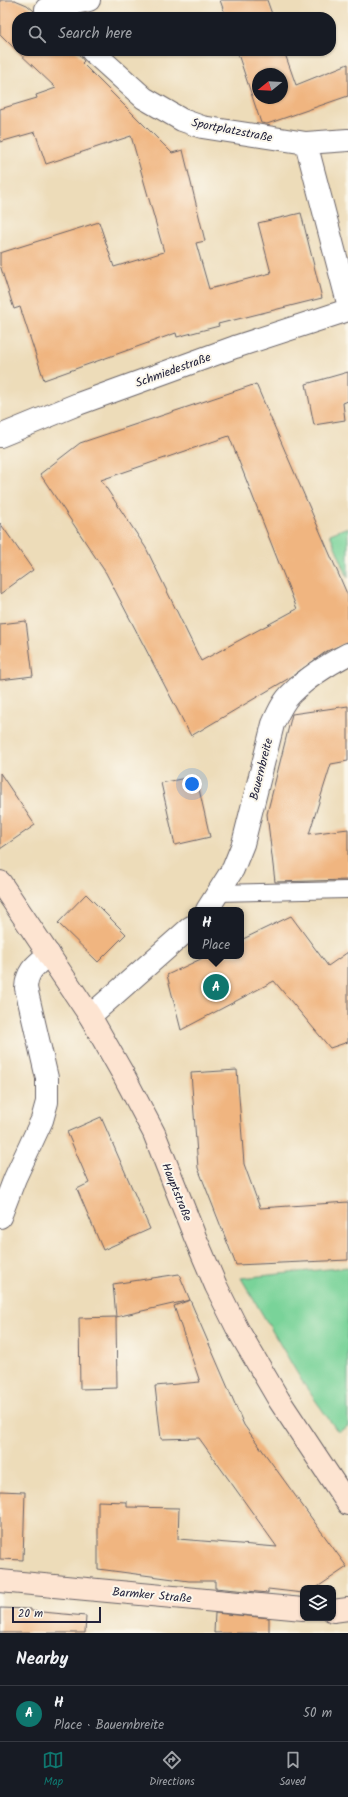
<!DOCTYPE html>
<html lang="en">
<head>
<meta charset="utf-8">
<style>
	:root { --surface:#171b24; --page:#20242c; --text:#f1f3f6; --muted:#9ea1a6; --line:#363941; --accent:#0f766e }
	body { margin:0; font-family:Kalam,sans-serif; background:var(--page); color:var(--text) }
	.controls { position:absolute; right:12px; bottom:12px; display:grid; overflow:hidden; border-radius:8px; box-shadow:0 1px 3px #0004 }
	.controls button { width:36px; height:36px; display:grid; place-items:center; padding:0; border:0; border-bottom:1px solid var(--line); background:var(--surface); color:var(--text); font:20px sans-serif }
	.compass { position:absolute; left:252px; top:68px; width:36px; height:36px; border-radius:50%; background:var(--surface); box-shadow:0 1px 3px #0004; rotate:252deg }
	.scale { position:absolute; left:12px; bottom:10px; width:89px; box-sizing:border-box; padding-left:4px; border:2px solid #22223b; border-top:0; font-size:11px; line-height:14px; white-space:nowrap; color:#22223b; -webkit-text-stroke:3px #fbf7ec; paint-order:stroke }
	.you { position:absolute; left:192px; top:784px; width:14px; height:14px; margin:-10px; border:3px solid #fff; border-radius:50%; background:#1a73e8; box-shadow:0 0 0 6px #1a73e833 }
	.badge { display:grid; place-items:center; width:26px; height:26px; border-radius:50%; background:var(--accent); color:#fff; font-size:13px; font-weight:700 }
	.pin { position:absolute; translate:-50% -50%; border:2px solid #fff; box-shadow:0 1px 4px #0006 }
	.popup { position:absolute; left:188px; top:907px; width:56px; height:52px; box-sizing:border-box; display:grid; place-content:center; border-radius:8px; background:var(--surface); filter:drop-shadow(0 1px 3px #0005); font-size:13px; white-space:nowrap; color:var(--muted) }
	.popup b { font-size:15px; color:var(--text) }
	.popup::after { content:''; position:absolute; left:50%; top:100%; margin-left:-8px; border:8px solid transparent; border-top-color:var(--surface) }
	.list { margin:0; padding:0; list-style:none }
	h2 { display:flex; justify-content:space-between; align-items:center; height:52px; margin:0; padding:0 16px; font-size:17px }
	h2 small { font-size:13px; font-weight:400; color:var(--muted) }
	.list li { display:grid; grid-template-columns:26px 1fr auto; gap:12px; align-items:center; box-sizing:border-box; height:56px; padding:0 16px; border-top:1px solid var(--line) }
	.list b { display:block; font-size:15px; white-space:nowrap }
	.list p { margin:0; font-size:13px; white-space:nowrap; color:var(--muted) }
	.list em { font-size:13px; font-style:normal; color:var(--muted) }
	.icon { flex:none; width:22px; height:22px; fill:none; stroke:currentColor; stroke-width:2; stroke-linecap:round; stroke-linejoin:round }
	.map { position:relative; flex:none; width:348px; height:1633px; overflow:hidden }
	.search { position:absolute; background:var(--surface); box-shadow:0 1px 3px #0004; left:12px; right:12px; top:12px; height:44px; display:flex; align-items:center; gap:10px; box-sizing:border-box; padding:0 14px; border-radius:16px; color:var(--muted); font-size:15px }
	.sheet { height:108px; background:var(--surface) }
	nav { display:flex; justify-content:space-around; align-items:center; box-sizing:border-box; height:56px; border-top:1px solid var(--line); background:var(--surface); font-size:11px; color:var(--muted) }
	nav a { display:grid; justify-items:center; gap:2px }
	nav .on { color:var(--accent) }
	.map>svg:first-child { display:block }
	.green { fill:#79d399; stroke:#4e7a6a }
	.building { fill:#f0b580; fill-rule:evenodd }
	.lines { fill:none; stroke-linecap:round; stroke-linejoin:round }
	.lane-casing { stroke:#696367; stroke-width:18 }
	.street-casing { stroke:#696367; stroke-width:24 }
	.secondary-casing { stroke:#696367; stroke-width:24 }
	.lane { stroke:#fff; stroke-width:16 }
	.street { stroke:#fff; stroke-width:22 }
	.secondary { stroke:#fde4d1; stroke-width:22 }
	.labels { text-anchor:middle; stroke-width:4; stroke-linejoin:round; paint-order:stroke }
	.street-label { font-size:12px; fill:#22223b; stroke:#fbf7ec }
</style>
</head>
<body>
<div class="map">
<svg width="348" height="1633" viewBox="0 0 348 1633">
	<rect width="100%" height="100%" fill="#fbf7ec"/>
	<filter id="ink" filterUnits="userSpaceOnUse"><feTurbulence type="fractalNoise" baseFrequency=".025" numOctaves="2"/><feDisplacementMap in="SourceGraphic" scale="8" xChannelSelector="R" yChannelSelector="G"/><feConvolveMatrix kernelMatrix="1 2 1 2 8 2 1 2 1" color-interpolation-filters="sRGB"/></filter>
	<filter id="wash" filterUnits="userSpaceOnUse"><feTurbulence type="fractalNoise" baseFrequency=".012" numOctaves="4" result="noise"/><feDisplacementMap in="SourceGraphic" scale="16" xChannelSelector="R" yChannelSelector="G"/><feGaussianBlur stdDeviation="0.9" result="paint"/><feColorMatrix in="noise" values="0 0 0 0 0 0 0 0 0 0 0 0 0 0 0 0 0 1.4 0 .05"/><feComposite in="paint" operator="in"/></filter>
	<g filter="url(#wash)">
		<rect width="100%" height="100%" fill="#eddcb9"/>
		<path class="green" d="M348,527v51l-18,-44z
			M348,1267v159l-10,6 -35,-49 -62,-105z"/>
		<g id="blocks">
			<path class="building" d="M0,0h15l12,5 7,6 2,6h-19v34l-17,-17z
				M220,0h47l6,17h-47z
				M17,51h59l8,10 -2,2 90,90 11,-3 22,91 -9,2 13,46 62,-16 -13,-50 43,-10 21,85 -104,26 1,2 -42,11 -1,-4 -132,47 -24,-73 -6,2 -14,-44v-12l99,-31 15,45 50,-15 -33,-116 -85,28 -11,-32 -35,10v-33l37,-11 -1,-3 20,-7z
				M237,51h47l12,34 52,-21v32l-81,28 -6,-1zM258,74h24v24h-24z
				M348,372v29l-5,2 2,17 -31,5 -8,-41z
				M256,384l92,212v46l-21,9 -36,26 -100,59 -85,-163 -66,-99 40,-31zM229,436l68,173 -96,52 -55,-113 -45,-68z
				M0,523l33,47 -33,24z
				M26,621l7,55 -33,4v-56z
				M348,706v55l-17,3 -22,70 39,-5v51l-73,2 -8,-68 25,-100z
				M0,773l35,52 -35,24z
				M196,776l14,61 -35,8 -14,-62z
				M86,894l40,40 -28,28 -40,-39z
				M291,916l37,50 20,-14v90l-18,6 -56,-67 -93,49 -14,-55 40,-19h34v-16z
				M237,1070l7,94 16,44 88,-6v58l-112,5 -38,-97 -7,-95z
				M101,1117l49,112 -47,21 -26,-61 12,-6 -22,-51z
				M179,1274l11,26 -74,17 -3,-33z
				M190,1300l54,125 103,142 -31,21h-13v5l-35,-4v4l-53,-5v-7h-26l-91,-12v-68l29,1v5l52,1 -1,31 99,8 -78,-109 -38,1 -6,-53 45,-4 -26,-76z
				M116,1317l1,71 -37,1 -1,-71z
				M0,1491l25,1 -2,68 -23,-1z
				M0,1608l31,1v2l55,5 -1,17h-85z
				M215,1613l54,5v15h-55z"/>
		</g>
	</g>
	<g filter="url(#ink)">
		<use href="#blocks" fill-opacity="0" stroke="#696367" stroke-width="1"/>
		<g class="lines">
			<g class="lane-casing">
				<path id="lane" d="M217,893l130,-3"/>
			</g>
			<g class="street-casing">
				<path id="street" d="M46,9l43,-9
					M92,51l52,47 38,22 20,7 104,16 42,-3
					M306,143l42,160
					M0,436l78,-32 157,-57 113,-37
					M207,910l26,-41 10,-25 30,-120c5,-11 10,-23 19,-31 16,-16 37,-29 56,-39
					M90,1016l101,-89
					M0,1217l15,-39 27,-58 5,-18v-24l-21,-90c1,-18 10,-23 23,-34"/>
			</g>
			<g class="secondary-casing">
				<path id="secondary" d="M0,882l90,134 33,58 31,59 41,104 21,49 22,44 41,70 69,104
					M0,1581l303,28
					M333,1611l15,-2"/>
			</g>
			<use href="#lane" class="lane"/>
			<use href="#street" class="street"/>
			<use href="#secondary" class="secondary"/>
		</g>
	</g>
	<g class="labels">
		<g class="street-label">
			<text transform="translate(232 130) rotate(11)" y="4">Sportplatzstraße</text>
			<text transform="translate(173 370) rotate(-20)" y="4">Schmiedestraße</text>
			<text transform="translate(261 769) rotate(-76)" y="4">Bauernbreite</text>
			<text transform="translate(177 1192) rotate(68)" y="4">Hauptstraße</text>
			<text transform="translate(152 1595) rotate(5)" y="4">Barmker Straße</text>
		</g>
	</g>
</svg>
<div class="controls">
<button><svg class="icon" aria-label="layers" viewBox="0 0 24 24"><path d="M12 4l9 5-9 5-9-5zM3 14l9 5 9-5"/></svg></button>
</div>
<svg class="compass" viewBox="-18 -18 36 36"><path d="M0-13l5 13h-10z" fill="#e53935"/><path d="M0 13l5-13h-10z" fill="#9ea1a6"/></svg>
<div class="scale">20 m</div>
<div class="you"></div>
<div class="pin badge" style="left:216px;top:987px">A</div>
<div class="popup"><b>H</b>Place</div>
<div class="search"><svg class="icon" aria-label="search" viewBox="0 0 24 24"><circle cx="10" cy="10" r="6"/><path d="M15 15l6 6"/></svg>Search here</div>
</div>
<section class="sheet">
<h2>Nearby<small></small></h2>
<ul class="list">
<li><span class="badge">A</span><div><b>H</b><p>Place · Bauernbreite</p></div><em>50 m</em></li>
</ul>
</section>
<nav>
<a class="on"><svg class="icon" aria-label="map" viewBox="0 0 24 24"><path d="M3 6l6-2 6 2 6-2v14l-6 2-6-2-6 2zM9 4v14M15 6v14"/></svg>Map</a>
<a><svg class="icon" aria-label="directions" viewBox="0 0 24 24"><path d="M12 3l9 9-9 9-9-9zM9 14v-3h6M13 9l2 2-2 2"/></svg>Directions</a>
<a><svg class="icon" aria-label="saved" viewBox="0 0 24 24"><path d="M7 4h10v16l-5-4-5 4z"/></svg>Saved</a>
</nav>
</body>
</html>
